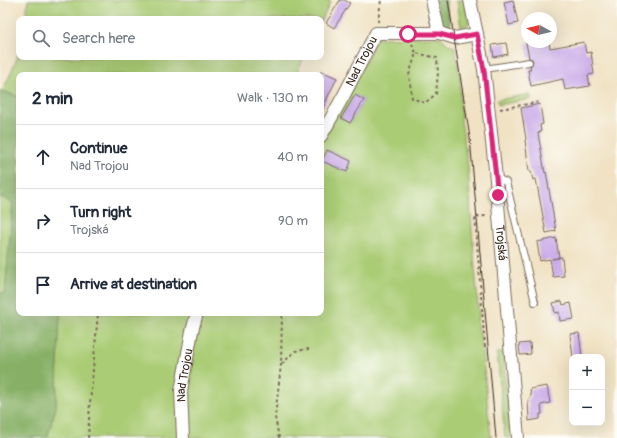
<!DOCTYPE html>
<html lang="en">
<head>
<meta charset="utf-8">
<style>
	:root { --surface:#fff; --page:#f6f6f7; --text:#1f2937; --muted:#747a83; --line:#e0e1e3 }
	body { margin:0; font-family:Pangolin,sans-serif; background:var(--page); color:var(--text) }
	.controls { position:absolute; right:12px; bottom:12px; display:grid; overflow:hidden; border-radius:8px; box-shadow:0 4px 16px #0002 }
	.controls button { width:36px; height:36px; display:grid; place-items:center; padding:0; border:0; border-bottom:1px solid var(--line); background:var(--surface); color:var(--text); font:20px sans-serif }
	.compass { position:absolute; left:521px; top:12px; width:36px; height:36px; border-radius:50%; background:var(--surface); box-shadow:0 4px 16px #0002; rotate:278deg }
	.stop { position:absolute; width:12px; height:12px; margin:-9px; border:3px solid #db2777; border-radius:50%; background:#fff }
	.stop.end { background:#db2777; border-color:#fff; box-shadow:0 1px 4px #0008 }
	.list { margin:0; padding:0; list-style:none }
	h2 { display:flex; justify-content:space-between; align-items:center; height:52px; margin:0; padding:0 16px; font-size:17px }
	h2 small { font-size:13px; font-weight:400; color:var(--muted) }
	.list li { display:grid; grid-template-columns:26px 1fr auto; gap:12px; align-items:center; box-sizing:border-box; height:64px; padding:0 16px; border-top:1px solid var(--line) }
	.list b { display:block; font-size:15px; white-space:nowrap }
	.list p { margin:0; font-size:13px; white-space:nowrap; color:var(--muted) }
	.list em { font-size:13px; font-style:normal; color:var(--muted) }
	.icon { flex:none; width:22px; height:22px; fill:none; stroke:currentColor; stroke-width:2; stroke-linecap:round; stroke-linejoin:round }
	.map { position:relative; flex:none; width:617px; height:438px; overflow:hidden }
	.search { position:absolute; background:var(--surface); box-shadow:0 4px 16px #0002; left:16px; top:16px; width:308px; height:44px; display:flex; align-items:center; gap:10px; box-sizing:border-box; padding:0 14px; border-radius:8px; color:var(--muted); font-size:15px }
	.panel { position:absolute; background:var(--surface); box-shadow:0 4px 16px #0002; left:16px; top:72px; width:308px; height:244px; border-radius:8px }
	.map>svg:first-child { display:block }
	.green { fill:#aacc75; stroke:#727b4a; fill-rule:evenodd }
	.forest { fill:#87b066; stroke:#616d42 }
	.building { fill:#c6a5e8 }
	.lines { fill:none; stroke-linecap:round; stroke-linejoin:round }
	.service-casing { stroke:#7a6a58; stroke-width:8 }
	.minor-casing { stroke:#7a6a58; stroke-width:14 }
	.path { stroke:#7a6a58; stroke-width:2; stroke-dasharray:3 3; stroke-linecap:butt }
	.service { stroke:#fff; stroke-width:6 }
	.minor { stroke:#fff; stroke-width:12 }
	.tram { stroke:#3b2a1e; stroke-width:1 }
	.route { stroke:#db2777; stroke-width:5 }
	.labels { text-anchor:middle; stroke-width:3.5; stroke-linejoin:round; paint-order:stroke }
	.street-label { font-size:12px; fill:#3b2a1e; stroke:#fdfcf7 }
</style>
</head>
<body>
<div class="map">
<svg width="617" height="438" viewBox="0 0 617 438">
	<rect width="100%" height="100%" fill="#fdfcf7"/>
	<filter id="ink" filterUnits="userSpaceOnUse"><feTurbulence type="fractalNoise" baseFrequency=".025" numOctaves="2"/><feDisplacementMap in="SourceGraphic" scale="8" xChannelSelector="R" yChannelSelector="G"/><feConvolveMatrix kernelMatrix="1 2 1 2 8 2 1 2 1" color-interpolation-filters="sRGB"/></filter>
	<filter id="wash" filterUnits="userSpaceOnUse"><feTurbulence type="fractalNoise" baseFrequency=".012" numOctaves="4" result="noise"/><feDisplacementMap in="SourceGraphic" scale="16" xChannelSelector="R" yChannelSelector="G"/><feGaussianBlur stdDeviation="0.9" result="paint"/><feColorMatrix in="noise" values="0 0 0 0 0 0 0 0 0 0 0 0 0 0 0 0 0 1.4 0 .05"/><feComposite in="paint" operator="in"/></filter>
	<g filter="url(#wash)">
		<rect width="100%" height="100%" fill="#f0e2c3"/>
		<path class="green" d="M28,0h303l-10,22v-3h-296z
			M457,0h7l5,23 -3,3 -5,1z
			M440,37l9,8 6,2 5,31 1,42 7,47 4,63 7,87 -2,1 1,13h2l11,107h-304l-2,-46 6,-34 12,-45h118v-170l26,-45 30,-60zM355,95l9,5 -14,23 -9,-5zM327,150l24,11 -4,11 -24,-11z
			M19,47v10h285l-8,18h-277v22l-16,-6 14,-33z
			M530,94l1,5 -33,6 -1,-5z
			M0,196l13,7 -8,90h-5z
			M60,313h133l-14,125h-132l9,-31z
			M503,352l8,86h-6l-8,-85z"/>
		<path class="forest" d="M435,0h11l5,29c-12,-3 -13,-19 -16,-29z
			M0,90l19,7v216h41l-4,94 -9,31h-47v-145h5l8,-90 -13,-7z"/>
		<g id="blocks">
			<path class="building" d="M340,0h4l6,3 -16,25 -8,-5z
				M513,0l5,23 -9,2 -5,-23z
				M533,42h16l1,6 34,-6 2,11 5,-1 3,22 -6,1 2,11 -25,4 -2,-11 -32,7 -3,-16h3l-1,-4 3,-4 -1,-3 -3,-1 -3,-15z
				M506,43l2,11 -14,3 -2,-12z
				M321,71l16,7 -16,33z
				M355,95l9,5 -14,23 -9,-5z
				M540,104l3,20 -3,1 1,7 -3,1 7,40 1,-1 10,59 -10,2 -10,-54 -3,1 -2,-9h-2l-4,-31 1,-1 -5,-31z
				M327,150l24,11 -4,11 -25,-11z
				M556,238l3,20 -7,1 10,-2 2,19 -11,1 -3,-18 -10,2 -3,-19z
				M562,301l1,4 8,-2 3,16 -14,2 -1,-9 -4,1 -2,-10z
				M579,333l3,24h-9l-3,-23z
				M530,343l1,11 -11,1 -1,-11z
				M547,386l3,17 -9,2 1,9h-2v5l-11,2 -1,-21 3,-4 -1,-7z"/>
		</g>
	</g>
	<g filter="url(#ink)">
		<use href="#blocks" fill-opacity="0" stroke="#7a6a58" stroke-width="1"/>
		<g class="lines">
			<g class="service-casing">
				<path id="service" d="M484,69l45,-7
					M496,178l10,4 29,120"/>
			</g>
			<g class="minor-casing">
				<g id="minor">
					<path d="M432,0l7,33"/>
					<path id="s1" d="M470,0l14,69 11,100 23,269"/>
					<path id="s2" d="M321,136l23,-41 32,-62h63l16,5 22,-4"/>
					<path id="s3" d="M183,438l-2,-47 11,-60 5,-18"/>
				</g>
			</g>
			<path class="path" d="M378,22l3,-22
				M412,44l4,9 -7,22 3,23 13,5 11,-9 2,-21 -1,-15 -21,-5
				M500,109l39,-7
				M485,347l-10,-130 12,-1
				M282,364l13,-13 14,-2
				M88,438l2,-35 8,-90
				M279,438l-4,-21 6,-52 1,-52"/>
			<use href="#service" class="service"/>
			<use href="#minor" class="minor"/>
			<path class="tram" d="M448,0l22,138 26,300"/>
		</g>
	</g>
	<g class="lines" filter="url(#ink)">
		<path class="route" d="M408,34h31l16,4 22,-4 7,36 14,125"/>
	</g>
	<g class="labels">
		<g class="street-label">
			<text dy="4" stroke="none"><textPath href="#s2" startOffset="85">Nad Trojou</textPath></text>
			<text dy="4" stroke="none"><textPath href="#s1" startOffset="245">Trojská</textPath></text>
			<text dy="4" stroke="none"><textPath href="#s3" startOffset="63">Nad Trojou</textPath></text>
		</g>
	</g>
</svg>
<div class="controls">
<button>+</button>
<button>−</button>
</div>
<svg class="compass" viewBox="-18 -18 36 36"><path d="M0-13l5 13h-10z" fill="#e53935"/><path d="M0 13l5-13h-10z" fill="#747a83"/></svg>
<div class="stop" style="left:408px;top:34px"></div>
<div class="stop end" style="left:498px;top:195px"></div>
<div class="search"><svg class="icon" aria-label="search" viewBox="0 0 24 24"><circle cx="10" cy="10" r="6"/><path d="M15 15l6 6"/></svg>Search here</div>
<section class="panel">
<h2>2 min<small>Walk · 130 m</small></h2>
<ul class="list">
<li><svg class="icon" aria-label="ahead" viewBox="0 0 24 24"><path d="M12 20V5M6 11l6-6 6 6"/></svg><div><b>Continue</b><p>Nad Trojou</p></div><em>40 m</em></li>
<li><svg class="icon" aria-label="right" viewBox="0 0 24 24"><path d="M7 20v-9h11M14 6l5 5-5 5"/></svg><div><b>Turn right</b><p>Trojská</p></div><em>90 m</em></li>
<li><svg class="icon" aria-label="arrive" viewBox="0 0 24 24"><path d="M6 21V4h12l-3 4 3 4H6"/></svg><div><b>Arrive at destination</b></div></li>
</ul>
</section>
</div>
</body>
</html>
